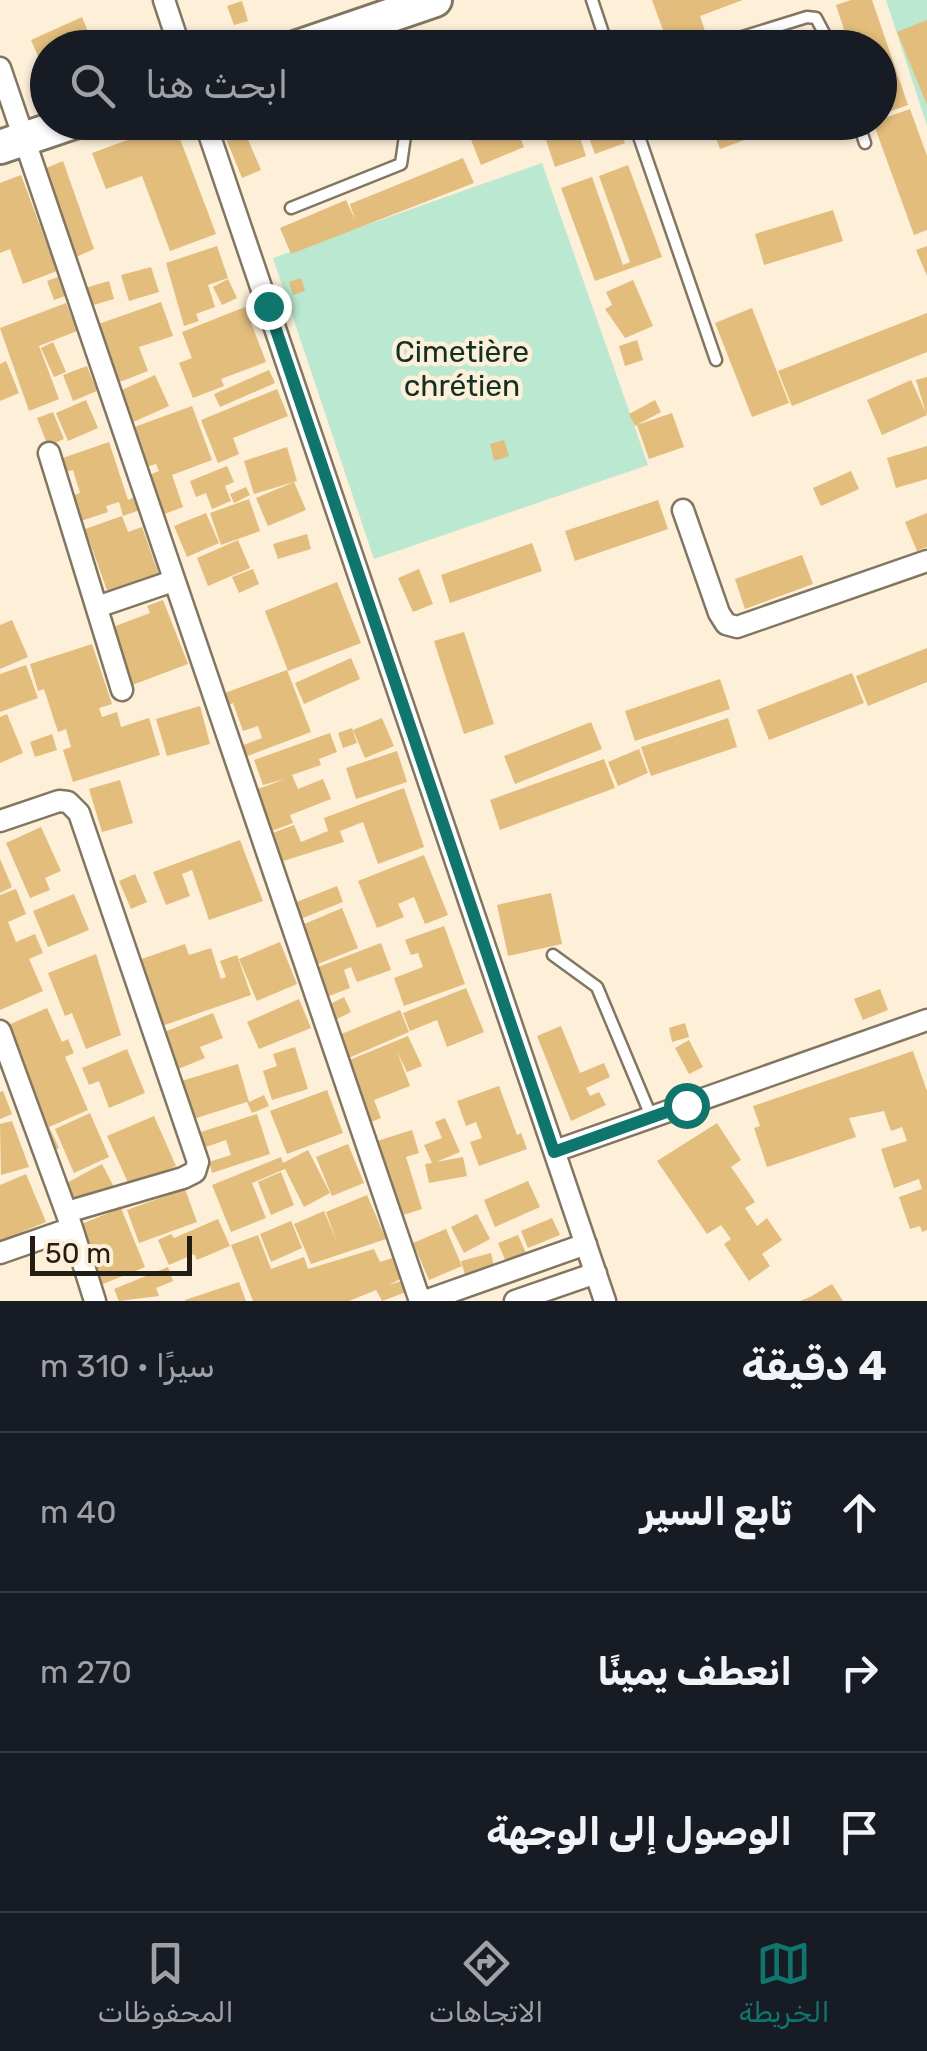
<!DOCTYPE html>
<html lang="ar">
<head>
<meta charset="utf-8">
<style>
	:root { --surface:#171b24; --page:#20242c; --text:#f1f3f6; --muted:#9ea1a6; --line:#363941; --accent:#0f766e }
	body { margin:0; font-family:Rubik,"Noto Naskh Arabic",sans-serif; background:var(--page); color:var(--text); direction:rtl }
	.scale { position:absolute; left:30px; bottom:25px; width:162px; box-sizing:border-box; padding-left:10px; border:5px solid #221d15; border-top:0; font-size:28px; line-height:35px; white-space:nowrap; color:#221d15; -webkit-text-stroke:8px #fdefd8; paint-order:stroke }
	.stop { position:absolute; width:30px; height:30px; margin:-22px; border:8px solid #0f766e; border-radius:50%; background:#fff }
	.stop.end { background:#0f766e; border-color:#fff; box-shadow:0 2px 10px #0008 }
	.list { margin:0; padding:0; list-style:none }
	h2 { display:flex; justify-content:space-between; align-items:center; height:130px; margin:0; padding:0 40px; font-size:42px }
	h2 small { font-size:32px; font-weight:400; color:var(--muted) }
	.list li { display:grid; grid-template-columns:65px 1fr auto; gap:30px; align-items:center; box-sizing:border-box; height:160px; padding:0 40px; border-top:2px solid var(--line) }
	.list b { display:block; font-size:38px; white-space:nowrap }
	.list em { font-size:32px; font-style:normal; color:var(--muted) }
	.icon { flex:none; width:55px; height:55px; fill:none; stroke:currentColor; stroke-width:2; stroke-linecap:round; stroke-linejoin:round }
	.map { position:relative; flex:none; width:927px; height:1301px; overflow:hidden; direction:ltr }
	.search { position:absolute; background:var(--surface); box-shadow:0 2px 8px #0004; left:30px; right:30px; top:30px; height:110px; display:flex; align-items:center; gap:25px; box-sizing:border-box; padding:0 35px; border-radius:55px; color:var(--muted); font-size:38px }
	.sheet { height:610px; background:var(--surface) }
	nav { display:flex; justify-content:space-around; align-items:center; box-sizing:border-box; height:140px; border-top:2px solid var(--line); background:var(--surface); font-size:28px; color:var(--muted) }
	nav a { display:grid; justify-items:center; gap:5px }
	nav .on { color:var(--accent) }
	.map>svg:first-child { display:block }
	.green { fill:#bae8d1 }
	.building { fill:#e2bd7c }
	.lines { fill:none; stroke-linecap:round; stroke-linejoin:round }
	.service-casing { stroke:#827661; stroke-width:15 }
	.minor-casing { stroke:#827661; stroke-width:25 }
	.primary-casing { stroke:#827661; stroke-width:38 }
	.service { stroke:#fff; stroke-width:10 }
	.minor { stroke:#fff; stroke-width:20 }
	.primary { stroke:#fff; stroke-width:32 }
	.route { stroke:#0f766e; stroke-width:12 }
	.labels { text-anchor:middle; stroke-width:9; stroke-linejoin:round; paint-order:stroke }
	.park-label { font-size:30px; fill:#0f3224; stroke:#fdefd8 }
</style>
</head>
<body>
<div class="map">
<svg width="927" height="1301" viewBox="0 0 927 1301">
	<rect width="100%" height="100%" fill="#fdefd8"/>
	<path class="green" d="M886,0h41v126z
		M542,163l106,302 -274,94 -101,-301z"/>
	<path class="building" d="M652,0h91l-43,16 5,15 -37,13z
		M851,0h21l36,105 -28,10v-67h-30l-14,-43z
		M242,1l6,20 -14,4 -7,-19z
		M82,17l12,29 -46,2v18l-5,2 -12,-28z
		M927,20v85l-30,-73z
		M480,37l4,11h-31v-1z
		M910,109l17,47v74l-13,5 -41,-113z
		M464,122h50l10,25 -43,18z
		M540,122h35l11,34 -31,11z
		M583,122h34l8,21 -30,11z
		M710,122h31l6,17 -27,10z
		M174,123l42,111 -46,17 -28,-75 -36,13 -14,-36z
		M243,128l18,42 -19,8 -17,-42z
		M463,158l11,25 -183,71 -11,-26 66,-28 9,20 -5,-16z
		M63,161l31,88 -20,9 -37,-86z
		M628,165l34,92 -67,24 -34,-93 31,-11 31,88 7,-3 -31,-86z
		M21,175l36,96 -34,13 -13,-35 -10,4v-70z
		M833,210l10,31 -79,24 -9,-31z
		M217,246l11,32 -20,7 7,22 -19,7 3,7 -15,5 -18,-63z
		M927,246v30l-11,-26z
		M151,267l8,25 -30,9 -8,-26z
		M58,277l7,19 -11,4 -7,-19z
		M301,278l4,13 -12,4 -4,-13z
		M228,279l9,19 -15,7 -9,-18z
		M633,280l20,46 -28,12 -20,-29 7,-4 -6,-13z
		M109,281l5,18 -24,7 -5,-18z
		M161,302l12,34 -34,11 9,24 -36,14 -22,-58z
		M66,303l11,28 -38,15 20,53 -30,12 -29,-83z
		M245,307l21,55 -45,17 3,7 -31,12 -14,-35 13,-5 -10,-26z
		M752,308l37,95 -37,14 -37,-94z
		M927,313v39l-135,54 -14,-35z
		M637,340l6,20 -18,6 -6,-20z
		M53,342l13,30 -12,5 -13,-29z
		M6,361l13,32 -19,8v-37z
		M87,366l10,25 -24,10 -10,-26z
		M269,370l6,13 -55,24 -6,-13z
		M155,375l14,31 -40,18 -14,-31z
		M927,377v36h-1l-10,-33z
		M911,380l16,35 -45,20 -15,-35z
		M277,389l11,27 -55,22 6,16 -21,9 -17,-43z
		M86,400l12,28 -30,13 -12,-28z
		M655,400l6,12 -26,14 -6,-12z
		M192,406l20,54 -40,15 11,32 -24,9 -15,-39 15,-6 -3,-7 -13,4 -14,-39z
		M53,412l11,27 -16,7 -11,-28z
		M672,413l12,34 -35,12 -12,-34z
		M504,440l5,16 -15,5 -4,-17z
		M109,442l19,58 7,-3 5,13 -17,6 -4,-14 -13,4 2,6 -33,11 -9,-25 14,-5 -7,-23 -14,4 -5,-13z
		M927,446v33l-31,9 -9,-30z
		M287,447l10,34 -43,13 -10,-33z
		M227,466l7,16 -9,4 6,15 -19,8 -6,-16 -10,4 -6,-16z
		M851,471l8,18 -38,17 -8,-18z
		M294,482l12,28 -38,16 -12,-28z
		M246,487l4,8 -16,8 -4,-9z
		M249,499l11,32 -39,14 -11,-32z
		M658,500l10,29 -93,32 -10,-30z
		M206,513l13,30 -32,14 -13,-31z
		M927,513v34l-10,4 -12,-29z
		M122,516l6,16 14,-5 17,48 -51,18 -23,-64z
		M307,534l4,15 -33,10 -5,-15z
		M238,540l12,28 -42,18 -11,-28z
		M532,543l10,28 -92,32 -9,-28z
		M802,555l11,29 -68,25 -10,-30z
		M253,569l6,15 -20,9 -7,-16z
		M419,569l14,35 -20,8 -15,-34z
		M337,582l24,61 -73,28 -23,-60z
		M163,600l25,64 -61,23 -12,-31 7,-2 -9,-27 37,-14 -3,-7z
		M12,620l16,37 -28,12v-44z
		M464,632l30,92 -30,10 -30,-93z
		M92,644l20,60 -13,4 3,9 15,-5 4,15 28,-9 11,37 -87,27 -10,-32 8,-3 -5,-18 -8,3 -14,-43 -6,2 -8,-27z
		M927,648v34l-59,24 -12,-30z
		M351,658l9,21 -56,25 -9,-21z
		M26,665l12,33 -38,14v-38z
		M287,670l24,62 -66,25 -4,-11 21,-8 -4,-12 -15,5 -10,-28 -7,3 -4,-12z
		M852,673l12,30 -95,37 -12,-30z
		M720,679l10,30 -95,32 -10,-30z
		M200,706l10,38 -43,12 -11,-37z
		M7,714l16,39 -23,10v-46z
		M382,718l12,28 -29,12 -12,-28z
		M728,718l9,29 -86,29 -10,-29z
		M591,722l11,27 -87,35 -11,-28z
		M352,728l5,15 -14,5 -5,-15z
		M330,733l7,19 -18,7 2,6 -29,10 6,14 25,-10 8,20 -41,16 3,8 -27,10 -16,-41 35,-13 -22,6 -9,-25z
		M52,734l5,16 -22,7 -5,-15z
		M639,749l9,24 -30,13 -10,-24z
		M397,751l10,31 -51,17 -10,-31z
		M604,759l11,29 -115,42 -10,-30z
		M120,780l13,43 -31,9 -13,-43z
		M404,788l20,59 -46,17 -15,-42 -23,9 4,11 -64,20 -10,-28 24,-9 7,17 27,-11 -4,-13z
		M41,827l20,44 -16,7 5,12 -20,8 -24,-55z
		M240,840l23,61 -54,19 -17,-50 -10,4 8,22 -24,9 -13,-33z
		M424,855l24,60 -23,9 -11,-27 -16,7 6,13 -27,11 -19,-47z
		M0,859l12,28 -12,6z
		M135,874l12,28 -16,7 -12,-28z
		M337,886l6,16 -48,19 -6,-16z
		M16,889l10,25 -18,8 8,20 19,-8 8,19 -14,6 14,32 -43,19v-115z
		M551,893l11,51 -54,12 -11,-51z
		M74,894l15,36 -41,17 -15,-36z
		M342,908l16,40 -40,16 -16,-39z
		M444,926l21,58 -61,22 -10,-28 29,-11 -5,-14 -7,2 -6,-15z
		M280,942l17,42 -40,17 -18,-42z
		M381,943l10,27 -34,12 -6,-15 -7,3 6,18 -21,8 -11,-29z
		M185,944l4,11 22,-7 10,31 5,-2 -6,-16 17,-6 14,40 -95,33 -23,-66z
		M96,954l25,81 -35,14 -14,-36 -7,3 -17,-43z
		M466,988l18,44 -37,15 -10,-27 -27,11 -7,-18z
		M880,989l8,21 -25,10 -9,-21z
		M344,997l7,15 -18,9 -7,-15z
		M299,999l12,29 -52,21 -12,-27z
		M47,1008l15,34 6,-3 6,14 -9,4 23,53 -39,17 10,21 -7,3 -46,-125z
		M400,1010l9,22 -65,28 -10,-23z
		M213,1013l10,25 -23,9 5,11 -34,14 -12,-38z
		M685,1023l4,14 -17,5 -3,-14z
		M561,1026l19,47 24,-10 6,14 -24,11 4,8 9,-4 7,13 -35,16 -34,-85z
		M408,1036l14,30 -15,6 -10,-20 13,34 -36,14 7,18 -15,6 -24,-61z
		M689,1040l14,27 -14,7 -14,-26z
		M295,1047l13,42 -36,11 -9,-29 14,-5 -4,-12z
		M127,1049l18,44 -36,15 -10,-27 -10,4 -7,-17z
		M913,1051l14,40v139l-5,2 -2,-6 -10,3 -11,-32 23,-8 -3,-10 -25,9 -13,-39 26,-8 -5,-14 -11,4 -7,-20 -35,7 7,19 -89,30 -13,-39 6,-2 -7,-20z
		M238,1064l11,38 15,-7 5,11 -17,7 -5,-11 -57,18 -12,-38z
		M499,1086l18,49 4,-2 6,16 -48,17 -9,-24 12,-4 -6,-16 -10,4 -9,-25z
		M327,1090l16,43 -56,21 -17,-43z
		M3,1091l9,23 -12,5v-27z
		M90,1113l19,44 -35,16 -19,-44z
		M257,1114l13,40 -58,19 -3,-11 22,-7 -5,-15 -23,8 -5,-15z
		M154,1116l22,50 -46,21 -23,-51z
		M445,1118l15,34 -24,10 27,-5 4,19 -38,7 -4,-19 7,-1 -8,-18 18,-7 -7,-16z
		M12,1121l17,46 -28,8 -1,-51z
		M717,1123l24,37 -10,7 24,35 -10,6 12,18 10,-8 15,22 -20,14 8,12 -21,15 -25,-37 7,-5 -10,-14 -14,9 -50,-73z
		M412,1130l7,23 -13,4 16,52 -22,7 -23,-75z
		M348,1144l16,39 -32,13 -16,-39z
		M308,1150l22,43 -26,14 -19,-38 -33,14 14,35 -35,14 -19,-47 69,-28 2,6z
		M102,1164l12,23 -41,22 -12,-23z
		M281,1172l13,33 -23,10 -13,-33z
		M26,1174l20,48 -46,19v-56z
		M528,1181l12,26 -45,20 -11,-27z
		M185,1189l12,33 -58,21 -12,-33z
		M367,1195l19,44 -75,25 -17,-40 30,-13 13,31 -11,-30z
		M121,1208l24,59 -47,19 -24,-59z
		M477,1214l13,25 -26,14 -13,-26z
		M552,1218l8,17 -32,13 -7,-17z
		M218,1219l12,27 -33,14 -3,-6 -25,11 -11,-25 13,-6 3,4z
		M291,1221l11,27 -31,14 -11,-28z
		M446,1229l16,37 -33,14 -16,-37z
		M258,1235l13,34 33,-12 4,12 66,-20 6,13 12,-4 8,21 -11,6 12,-4 5,11 -24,9 -6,-11 -27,11h-96l-22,-56z
		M518,1235l8,18 -20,9 -8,-19z
		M491,1253l3,14 -29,8 -4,-14z
		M168,1267l5,14 -17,7 3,8 -40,5 -5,-12z
		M239,1282l7,19h-61v-1z
		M832,1284l11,17h-43l10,-4z"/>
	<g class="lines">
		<g class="service-casing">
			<path id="service" d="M592,0l16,48
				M371,28l6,20
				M707,48l100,-31 9,1 16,30
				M634,122l82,238
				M858,122l7,21
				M291,208l110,-44 4,-28 -4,-14
				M553,955l44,32 54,129"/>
		</g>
		<g class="minor-casing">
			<path id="minor" d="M164,0l16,48
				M0,68l420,1233
				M205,122l400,1179
				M49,453l73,237
				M683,510l36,103 7,11 11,3 190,-66
				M97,607l76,-26
				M0,821l59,-20 9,1 11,11 119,349 -3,10 -12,6 -116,34
				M0,1031l72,197 -72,25
				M555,1151l372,-131
				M72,1228l23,73
				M425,1301l161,-57
				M515,1301l81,-28"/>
		</g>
		<g class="primary-casing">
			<path id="primary" d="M295,48l140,-48
				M0,147l74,-25"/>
		</g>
		<use href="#service" class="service"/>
		<use href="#minor" class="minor"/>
		<use href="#primary" class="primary"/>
	</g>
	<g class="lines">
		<path class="route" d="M268,306l286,846 132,-47"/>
	</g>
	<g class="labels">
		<g class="park-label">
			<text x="462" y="362">Cimetière<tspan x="462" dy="34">chrétien</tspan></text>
		</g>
	</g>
</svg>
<div class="scale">50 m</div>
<div class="stop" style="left:686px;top:1105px"></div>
<div class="stop end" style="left:268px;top:306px"></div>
<div class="search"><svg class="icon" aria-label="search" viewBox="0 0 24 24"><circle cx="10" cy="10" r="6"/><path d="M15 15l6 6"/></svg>ابحث هنا</div>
</div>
<section class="sheet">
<h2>4 دقيقة<small>سيرًا · 310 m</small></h2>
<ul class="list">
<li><svg class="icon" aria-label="ahead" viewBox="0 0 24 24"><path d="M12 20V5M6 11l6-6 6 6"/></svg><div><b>تابع السير</b></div><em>40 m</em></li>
<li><svg class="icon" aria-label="right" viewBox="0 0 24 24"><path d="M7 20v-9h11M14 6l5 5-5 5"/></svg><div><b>انعطف يمينًا</b></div><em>270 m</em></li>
<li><svg class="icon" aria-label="arrive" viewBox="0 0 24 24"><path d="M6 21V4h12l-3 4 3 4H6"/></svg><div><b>الوصول إلى الوجهة</b></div></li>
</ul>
</section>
<nav>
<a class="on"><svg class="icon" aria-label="map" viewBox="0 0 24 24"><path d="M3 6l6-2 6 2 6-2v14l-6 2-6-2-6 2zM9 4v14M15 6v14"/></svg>الخريطة</a>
<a><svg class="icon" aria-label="directions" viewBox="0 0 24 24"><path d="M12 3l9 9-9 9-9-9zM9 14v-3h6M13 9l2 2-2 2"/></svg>الاتجاهات</a>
<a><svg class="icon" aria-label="saved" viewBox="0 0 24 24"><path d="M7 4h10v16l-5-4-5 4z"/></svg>المحفوظات</a>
</nav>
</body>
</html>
